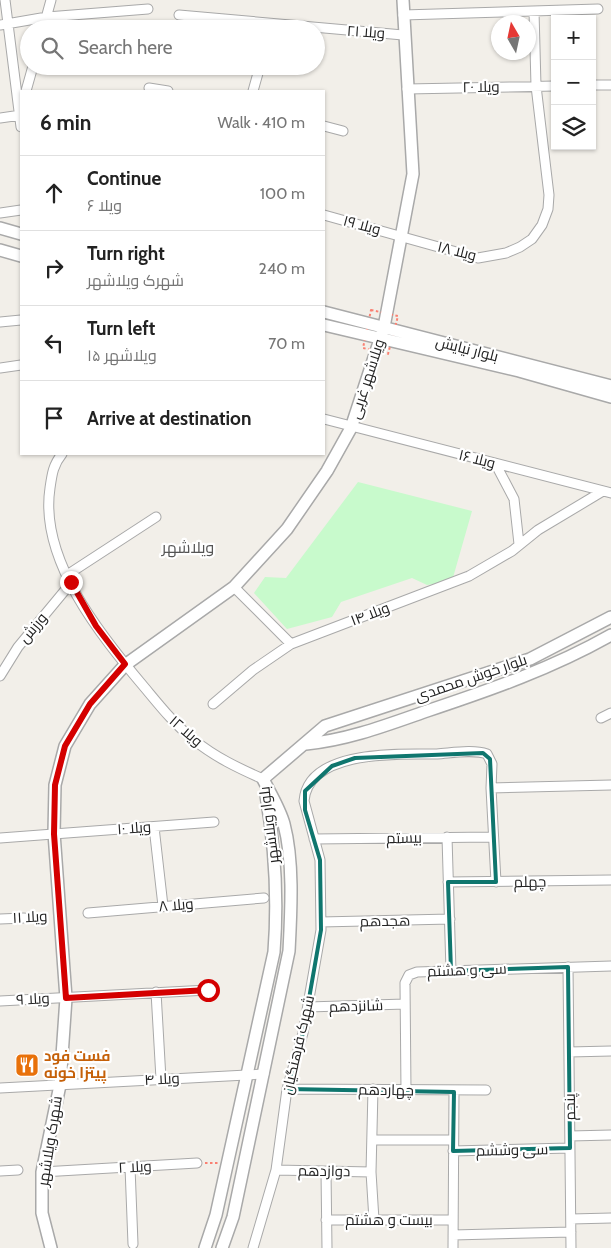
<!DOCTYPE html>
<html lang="en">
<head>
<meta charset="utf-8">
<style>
	:root { --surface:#fff; --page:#f2f2f2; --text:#222; --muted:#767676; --line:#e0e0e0 }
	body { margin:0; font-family:Cabin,Cairo,sans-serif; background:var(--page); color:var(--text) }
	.controls { position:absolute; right:15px; top:15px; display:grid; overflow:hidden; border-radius:0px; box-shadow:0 1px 4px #0004 }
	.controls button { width:45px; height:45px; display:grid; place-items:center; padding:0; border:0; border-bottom:1px solid var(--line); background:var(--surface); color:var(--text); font:25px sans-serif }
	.compass { position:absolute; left:491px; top:15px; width:45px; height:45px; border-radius:50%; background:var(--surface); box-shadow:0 1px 4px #0004; rotate:351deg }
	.stop { position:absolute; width:15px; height:15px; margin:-11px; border:4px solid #d40000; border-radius:50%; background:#fff }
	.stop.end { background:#d40000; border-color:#fff; box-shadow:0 1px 5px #0008 }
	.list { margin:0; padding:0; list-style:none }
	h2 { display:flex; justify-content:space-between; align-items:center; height:65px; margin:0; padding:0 20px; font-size:21px }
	h2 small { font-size:16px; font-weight:400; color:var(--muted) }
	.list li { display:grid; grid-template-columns:32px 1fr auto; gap:15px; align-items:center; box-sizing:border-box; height:75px; padding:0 20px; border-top:1px solid var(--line) }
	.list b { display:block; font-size:19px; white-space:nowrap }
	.list p { margin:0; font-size:16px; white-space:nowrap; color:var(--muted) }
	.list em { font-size:16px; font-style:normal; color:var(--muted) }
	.icon { flex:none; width:28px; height:28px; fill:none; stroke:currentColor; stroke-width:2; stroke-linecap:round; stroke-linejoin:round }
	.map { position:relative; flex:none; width:611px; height:1248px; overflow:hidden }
	.search { position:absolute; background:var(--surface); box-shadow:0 1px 4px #0004; left:20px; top:20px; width:305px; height:55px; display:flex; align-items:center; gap:12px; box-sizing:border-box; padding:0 18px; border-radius:28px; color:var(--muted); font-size:19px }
	.panel { position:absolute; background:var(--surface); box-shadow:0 1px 4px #0004; left:20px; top:90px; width:305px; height:365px; border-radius:0px }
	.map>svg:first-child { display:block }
	.park { fill:#c8facc }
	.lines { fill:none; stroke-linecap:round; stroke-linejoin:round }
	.minor-casing { stroke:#a9a9a9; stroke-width:11 }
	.tertiary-casing { stroke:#a9a9a9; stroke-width:14 }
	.path { stroke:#fa8072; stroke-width:2; stroke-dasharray:2.5 2.5; stroke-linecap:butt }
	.minor { stroke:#fff; stroke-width:9 }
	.tertiary { stroke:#fff; stroke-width:11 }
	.route { stroke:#d40000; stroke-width:6 }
	.marked { fill:none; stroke:#0f766e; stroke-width:4; stroke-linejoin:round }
	.labels { text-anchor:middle; stroke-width:4.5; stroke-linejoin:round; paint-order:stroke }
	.street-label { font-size:15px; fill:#222; stroke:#fff }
	.food-label { font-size:15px; font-weight:bold; fill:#c56008; stroke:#fff; text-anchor:start }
	.neighbourhood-label { font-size:16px; fill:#555; stroke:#fff }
</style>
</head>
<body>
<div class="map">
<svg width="611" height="1248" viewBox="0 0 611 1248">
	<rect width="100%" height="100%" fill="#f2efe9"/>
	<path class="park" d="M358,482l114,29 -20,70 -25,4 -15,-7 -71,24 -9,15 -45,12 -33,-36 11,-16 21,1z"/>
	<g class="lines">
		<g class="minor-casing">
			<path id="minor" d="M5,0l16,127
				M179,15l224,20
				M403,15l195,-6
				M0,25l47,-8 101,-8
				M43,29l8,-29
				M592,85h19
				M149,88l19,3
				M407,89l148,-3
				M26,91l7,-25
				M253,91l7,-25
				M0,118l21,-3
				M324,126l19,5
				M0,213l21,-3
				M324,215l154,43 28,-5 14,-6 12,-8 10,-14 6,-16 1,-14 -13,-109 -2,-75
				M0,322l21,-2
				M0,368l21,-3
				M324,419l287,74
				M62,454c-9,11 -10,20 -12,34 -11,72 51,148 95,200 15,18 30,37 49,52 21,17 44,28 69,39
				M495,463l19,36 5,45
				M67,575l89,-58
				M234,587l57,57 178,-68 43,-25 26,-21 65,-39
				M0,676l18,-29 53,-64
				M213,704l40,-34 38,-26
				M601,718l10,-5
				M491,788l120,-3
				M154,827l9,79
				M447,837l4,134
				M0,838l214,-16
				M314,839l179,-2
				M448,882l163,-2
				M88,913l176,-15
				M0,919l24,-1
				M321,922l129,-3
				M568,967l3,281
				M156,992l5,87
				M0,1001l208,-11
				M308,1007l97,-3
				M569,1052l42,-1
				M0,1088l264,-14
				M287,1089l199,1
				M373,1089l-2,83 3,48
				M406,1090l-1,-107 4,-8 8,-3 194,-6
				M570,1136l41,-1
				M372,1140h81
				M453,1151l117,-3
				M130,1167l3,77
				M276,1170l95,2
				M0,1171l18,-1
				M42,1172l155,-9
				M326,1172l1,76
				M571,1219l40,-1
				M326,1220h126
				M453,1235l118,-3
				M253,1248l23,-78 11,-81 16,-56 18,-103 -1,-70 -16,-59c4,-52 96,-47 133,-47 15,-1 36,-5 50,0l5,10 -1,24 5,94
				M453,1248l1,-156"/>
		</g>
		<g class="tertiary-casing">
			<path id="tertiary" d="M0,228l21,6
				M0,250l21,6
				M324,312l287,74
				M324,325l195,46 92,26
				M306,744c42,-4 81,-19 121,-33 63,-21 126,-43 184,-76
				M263,779l62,-53 205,-67 81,-42
				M51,1248l-9,-35v-41l18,-87 6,-87 -12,-165 1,-48 10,-39 25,-42 35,-39 109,-78 53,-58 40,-58 24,-43 33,-101 29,-153 -10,-174
				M205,1248l11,-33 58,-263c4,-52 1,-105 -8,-157
				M222,1248l11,-31 56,-266c2,-39 5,-89 -5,-127 -4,-15 -14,-31 -21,-45"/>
		</g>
		<path class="path" d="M371,310l27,6 -10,38 -25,-6z
			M34,917l15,-1
			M205,1163h13"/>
		<use href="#minor" class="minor"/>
		<use href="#tertiary" class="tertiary"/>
	</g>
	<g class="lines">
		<path class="route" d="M71,582l25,44 29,38 -35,40 -25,42 -10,39 -1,49 12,164 142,-8"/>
	</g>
	<path class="marked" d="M483,753l7,6 6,123h-48l3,89 117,-4 2,181 -117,3 1,-59 -167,-3 16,-56 18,-103 -1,-70 -15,-50v-19l27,-25 23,-8z"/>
	<defs>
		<g id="restaurant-square" transform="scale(1.25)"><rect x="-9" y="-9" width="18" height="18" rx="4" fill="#e8710a" stroke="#fff"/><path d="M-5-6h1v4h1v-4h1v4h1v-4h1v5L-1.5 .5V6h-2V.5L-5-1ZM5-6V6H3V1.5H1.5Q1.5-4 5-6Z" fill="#fff"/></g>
	</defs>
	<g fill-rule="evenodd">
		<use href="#restaurant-square" x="27" y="1065"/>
	</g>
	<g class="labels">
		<g class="street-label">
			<text transform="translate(366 32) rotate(4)" y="5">ویلا ۲۱</text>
			<text transform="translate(481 87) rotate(-1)" y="5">ویلا ۲۰</text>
			<text transform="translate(362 225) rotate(15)" y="5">۱۹ ویلا</text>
			<text transform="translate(457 251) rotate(14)" y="5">ویلا ۱۸</text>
			<text transform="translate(467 349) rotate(14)" y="5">بلوار نیایش</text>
			<text transform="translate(367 379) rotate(-72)" y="5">ویلاشهر غربی</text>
			<text transform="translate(477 459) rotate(14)" y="5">۱۶ ویلا</text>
			<text transform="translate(370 614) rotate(-21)" y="5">۱۴ ویلا</text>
			<text transform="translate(33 628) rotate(-50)" y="5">ورزش</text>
			<text transform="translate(471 678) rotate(-19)" y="5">بلوار خوش محمدی</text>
			<text transform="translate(186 731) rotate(41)" y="5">ویلا ۱۲</text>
			<text transform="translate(269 825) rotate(-97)" y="5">بلوار ویلاشهر</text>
			<text transform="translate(134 828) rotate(-4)" y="5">۱۰ ویلا</text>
			<text transform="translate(404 838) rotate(-1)" y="5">بیستم</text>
			<text transform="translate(530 882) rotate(-1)" y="5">چهلم</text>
			<text transform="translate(176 905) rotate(-5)" y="5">ویلا ۸</text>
			<text transform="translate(30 917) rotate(-3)" y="5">۱۱ ویلا</text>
			<text transform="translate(385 921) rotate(-1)" y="5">هجدهم</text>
			<text transform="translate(467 970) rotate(-2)" y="5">سی و هشتم</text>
			<text transform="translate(33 999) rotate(-3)" y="5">۹ ویلا</text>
			<text transform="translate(356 1006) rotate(-2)" y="5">شانزدهم</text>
			<text transform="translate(298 1045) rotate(-77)" y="5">شهرک فرهنگیان</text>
			<text transform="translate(162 1079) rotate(-3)" y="5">۴ ویلا</text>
			<text transform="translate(386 1090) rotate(1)" y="5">چهاردهم</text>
			<text transform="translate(570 1107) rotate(-91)" y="5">پنجم</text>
			<text transform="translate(50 1141) rotate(-81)" y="5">شهرک ویلاشهر</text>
			<text transform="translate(512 1150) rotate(-1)" y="5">سی وششم</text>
			<text transform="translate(135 1167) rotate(-3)" y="5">۲ ویلا</text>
			<text transform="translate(324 1171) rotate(1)" y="5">دوازدهم</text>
			<text x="389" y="1225">بیست و هشتم</text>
		</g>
		<g class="food-label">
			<text x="44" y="1061">فست فود<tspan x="44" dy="17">پیتزا خونه</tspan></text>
		</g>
		<g class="neighbourhood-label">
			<text x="188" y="553">ویلاشهر</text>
		</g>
	</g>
</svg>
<div class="controls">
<button>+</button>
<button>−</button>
<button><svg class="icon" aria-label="layers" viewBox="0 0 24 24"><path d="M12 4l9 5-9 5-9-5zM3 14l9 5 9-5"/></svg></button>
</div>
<svg class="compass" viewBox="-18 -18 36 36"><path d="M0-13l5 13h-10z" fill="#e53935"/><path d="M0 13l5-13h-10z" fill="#767676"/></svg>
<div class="stop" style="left:208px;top:990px"></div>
<div class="stop end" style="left:71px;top:582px"></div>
<div class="search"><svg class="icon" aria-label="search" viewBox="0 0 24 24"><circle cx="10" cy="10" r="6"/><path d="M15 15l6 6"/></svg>Search here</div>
<section class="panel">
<h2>6 min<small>Walk · 410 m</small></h2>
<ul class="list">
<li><svg class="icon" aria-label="ahead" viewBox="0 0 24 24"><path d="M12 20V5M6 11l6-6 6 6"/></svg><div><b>Continue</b><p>۶ ویلا</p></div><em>100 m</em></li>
<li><svg class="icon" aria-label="right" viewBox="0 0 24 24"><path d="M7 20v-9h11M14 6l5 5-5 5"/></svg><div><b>Turn right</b><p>شهرک ویلاشهر</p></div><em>240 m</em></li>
<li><svg class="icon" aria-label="left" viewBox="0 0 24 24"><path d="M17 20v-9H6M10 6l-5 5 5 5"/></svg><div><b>Turn left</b><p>ویلاشهر ۱۵</p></div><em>70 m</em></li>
<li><svg class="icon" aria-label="arrive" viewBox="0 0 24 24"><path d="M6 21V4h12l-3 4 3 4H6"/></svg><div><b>Arrive at destination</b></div></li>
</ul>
</section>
</div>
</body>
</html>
